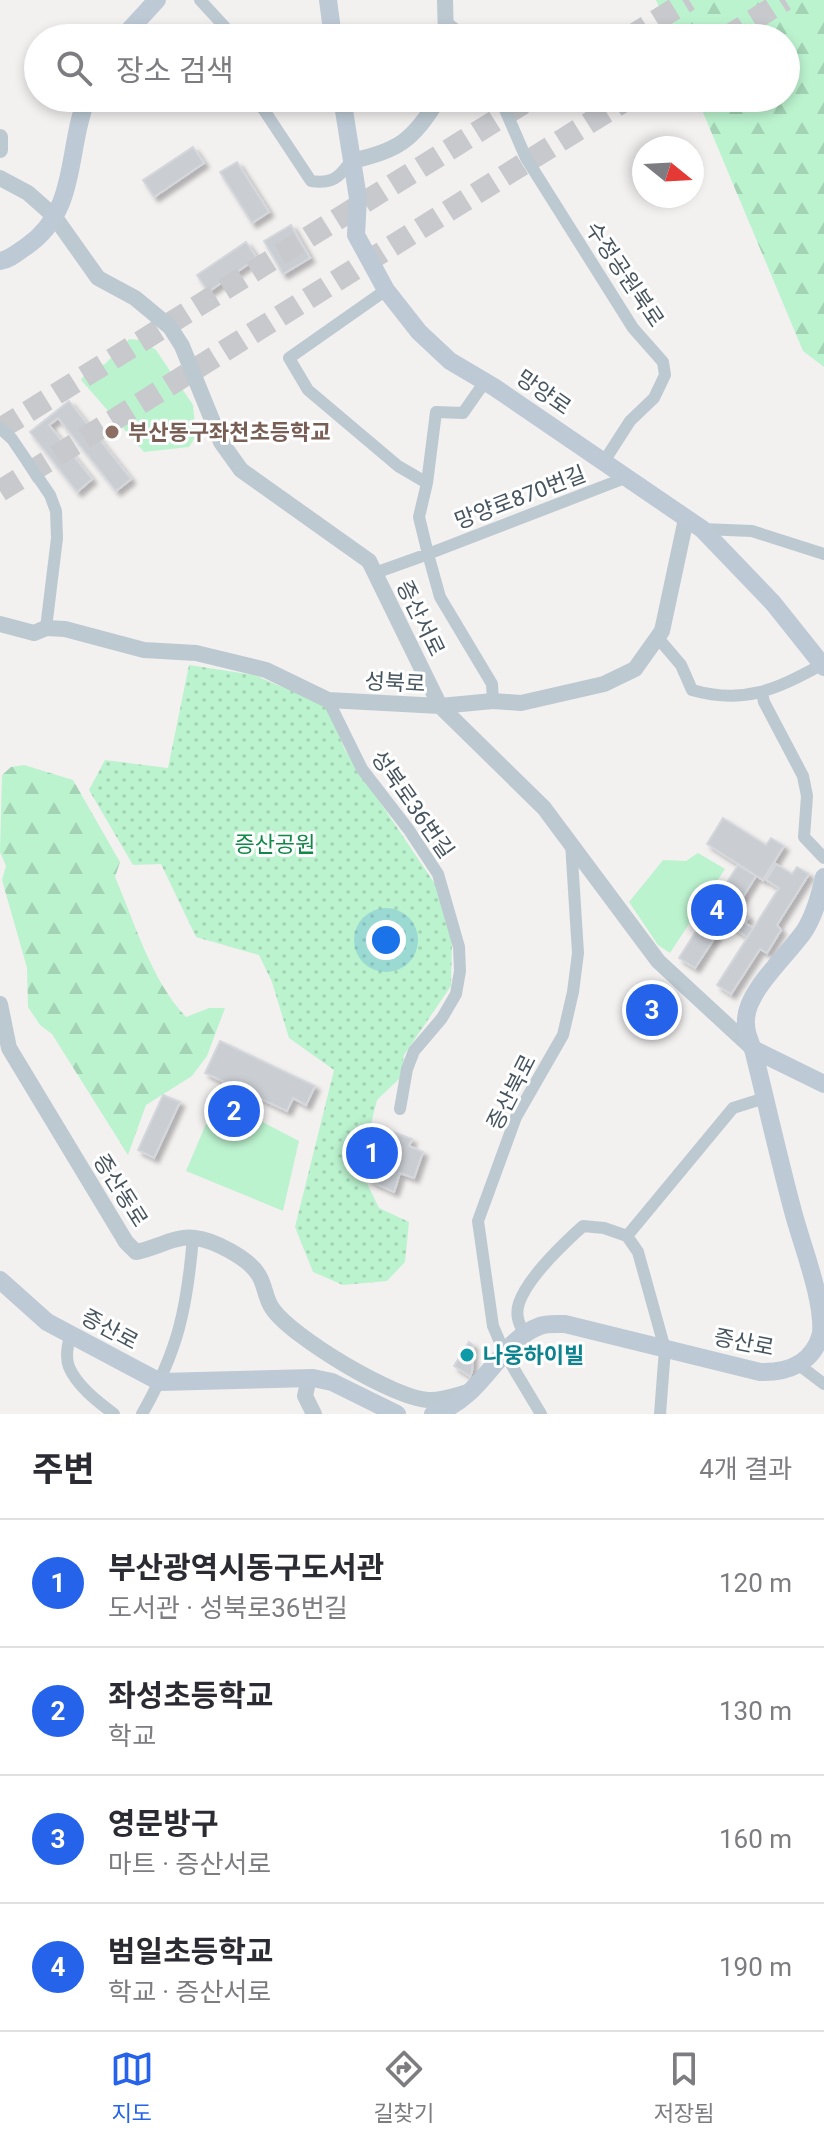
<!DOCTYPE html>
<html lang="ko">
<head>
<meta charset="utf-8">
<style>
	:root { --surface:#fff; --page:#f7f7f7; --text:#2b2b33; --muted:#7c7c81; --line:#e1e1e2; --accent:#2563eb }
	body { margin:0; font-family:Roboto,"Noto Sans KR",sans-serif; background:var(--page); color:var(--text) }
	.compass { position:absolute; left:632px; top:136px; width:72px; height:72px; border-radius:50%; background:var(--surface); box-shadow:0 4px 12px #0003; rotate:108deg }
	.you { position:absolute; left:386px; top:940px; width:28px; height:28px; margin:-20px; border:6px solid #fff; border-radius:50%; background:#1a73e8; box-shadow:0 0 0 12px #1a73e833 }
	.badge { display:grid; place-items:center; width:52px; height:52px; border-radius:50%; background:var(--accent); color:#fff; font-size:26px; font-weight:700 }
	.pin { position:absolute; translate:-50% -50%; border:4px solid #fff; box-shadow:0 2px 8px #0006 }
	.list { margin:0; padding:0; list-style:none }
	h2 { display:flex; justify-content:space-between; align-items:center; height:104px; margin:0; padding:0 32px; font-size:34px }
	h2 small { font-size:26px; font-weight:400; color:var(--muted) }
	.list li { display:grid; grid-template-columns:52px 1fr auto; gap:24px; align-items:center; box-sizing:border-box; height:128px; padding:0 32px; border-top:2px solid var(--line) }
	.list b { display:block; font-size:30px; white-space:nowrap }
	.list p { margin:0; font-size:26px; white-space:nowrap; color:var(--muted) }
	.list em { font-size:26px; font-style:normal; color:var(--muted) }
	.icon { flex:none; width:44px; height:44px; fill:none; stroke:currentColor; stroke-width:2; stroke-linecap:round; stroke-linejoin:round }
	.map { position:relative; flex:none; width:824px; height:1414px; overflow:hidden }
	.search { position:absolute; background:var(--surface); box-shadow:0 4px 12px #0003; left:24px; right:24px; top:24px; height:88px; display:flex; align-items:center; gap:20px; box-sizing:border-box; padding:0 28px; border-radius:44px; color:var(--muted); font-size:30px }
	.sheet { height:616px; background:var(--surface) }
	nav { display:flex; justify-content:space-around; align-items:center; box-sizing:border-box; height:112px; border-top:2px solid var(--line); background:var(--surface); font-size:22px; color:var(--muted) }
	nav a { display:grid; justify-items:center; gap:4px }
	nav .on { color:var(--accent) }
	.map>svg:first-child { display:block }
	.forest { fill:url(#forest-firs) }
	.park { fill:url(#park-dots) }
	.garden { fill:#bcf3cf }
	.building { fill:#caced3; stroke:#d4d7dc; stroke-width:2; filter:url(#shadow) }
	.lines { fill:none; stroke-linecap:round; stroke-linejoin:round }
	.trunk-tunnel { stroke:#c8c9cc; stroke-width:22; stroke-dasharray:22 11; stroke-linecap:butt }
	.minor { stroke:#bdc9d1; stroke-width:12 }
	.tertiary { stroke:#bdc9d1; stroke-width:16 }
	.secondary { stroke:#bdcad5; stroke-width:18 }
	.education-dot { fill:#8d6e63; stroke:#fff; stroke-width:3 }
	.culture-dot { fill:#0f9aa8; stroke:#fff; stroke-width:3 }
	.labels { text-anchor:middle; stroke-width:6; stroke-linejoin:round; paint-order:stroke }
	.street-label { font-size:22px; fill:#475560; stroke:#fff }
	.education-label { font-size:22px; font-weight:bold; fill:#785e54; stroke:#fff; text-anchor:start }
	.park-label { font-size:22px; fill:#108847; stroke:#fff }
	.culture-label { font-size:22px; font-weight:bold; fill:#0d838f; stroke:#fff; text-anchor:start }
</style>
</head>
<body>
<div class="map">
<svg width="824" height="1414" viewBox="0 0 824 1414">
	<defs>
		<pattern id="forest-firs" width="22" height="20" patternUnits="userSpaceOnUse" patternTransform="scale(2)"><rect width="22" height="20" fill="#bcf3cf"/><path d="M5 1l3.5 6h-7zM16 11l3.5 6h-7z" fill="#a3d2b4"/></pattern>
		<pattern id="park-dots" width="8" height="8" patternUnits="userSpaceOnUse" patternTransform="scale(2)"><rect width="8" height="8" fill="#bcf3cf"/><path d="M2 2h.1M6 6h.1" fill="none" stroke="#a3d2b4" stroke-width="1.8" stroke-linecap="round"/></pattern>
		<filter id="shadow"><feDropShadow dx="4.5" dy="4.5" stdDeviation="2" flood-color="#0004"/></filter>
	</defs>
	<rect width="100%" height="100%" fill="#f3f0f0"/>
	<path class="forest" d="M656,0h168v367l-21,-16 -106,-253h89v-60h-114z
		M24,765l49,15 47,82 -5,15c20,46 36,103 71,140l23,-9h16l-18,48 -15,20 -46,29 -18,50 -76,-121 -12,-9 -12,-18 -1,-39 -25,-88 4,-14 -6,-14 2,-77 9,-8z"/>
	<path class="park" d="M189,665l65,10 73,31 18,44 92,137 15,54 -1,45 -47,69 -3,22 -24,23 -17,69 19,39 30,14 -4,40 -18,19 -44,4 -30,-13 -18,-45 39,-157 -45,-32 -17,-56 -13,-27 -63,-18 -35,-73 -28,1 -44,-75 16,-30 63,8z"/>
	<path class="garden" d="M129,339l12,1 15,10 37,55 3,31 -7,11 -45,5 -63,-72 8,-12 16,-4z
		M698,853l27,16 -55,84 -12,-8 -29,-43 34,-42 23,1z
		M217,1098l82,43 -16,70 -97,-40z"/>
	<path class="building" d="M193,147l11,16 -50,34 -11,-17z
		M237,162l32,50 -17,11 -32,-51z
		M291,225l19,33 -27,16 -19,-33z
		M246,242l11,16 -49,34 -11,-17z
		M69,401l62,78 -15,12 -58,-73 -9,7 43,54 -15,13 -47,-60z
		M723,818l43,27 5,-7 13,8 -21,34 -56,-36z
		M776,864l16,10 5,-7 12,7 -32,51 4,5 -14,23 -7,-4 -29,45 -14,-9 62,-97 -13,-8z
		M738,865l18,11 -20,32 13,9 -4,6 8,5 -6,9 -22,-15 -30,46 -16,-10z
		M220,1041l95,45 -9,19 -13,-7 -6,13 -82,-38z
		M163,1095l17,7 -26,56 -16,-8z
		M387,1130l25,9 -3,7 14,6 -9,26 -14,-5 -6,19 -20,-9 -5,-5 -9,-21 8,-2 -7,-8 6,-16 17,6z
		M469,1342l4,3 -1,27 -2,4 -16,-10z"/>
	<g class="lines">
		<path class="trunk-tunnel" d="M628,38l61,-38
			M725,38l60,-38
			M0,429l532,-331
			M0,491l629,-393"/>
		<path class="minor" d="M200,0l35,38
			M446,22l21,16
			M256,98l55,83c21,3 28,-3 40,-20
			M500,98l26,60 107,170 30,34 2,13 -11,23 -24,23 -27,42
			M0,428l12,11 38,56 6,16 1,27 -11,90
			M427,483l9,-71 27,1 21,-30
			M702,529l50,2 72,23
			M375,573l53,-19 -9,-37 8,-34 -29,-17 -90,-76 -19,-32 97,-68
			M658,638l23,27 11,25c52,15 85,-1 129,-25
			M762,693l2,9 39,74 4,20 -3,41 20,21
			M328,700l34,69 47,61 29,44 21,73 1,24 -4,23 -14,24 -28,33 -7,18 -7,40
			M493,701l-1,-17 -52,-87 -12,-43 197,-76
			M627,1236l106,-128 32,-10
			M524,1333c-5,-9 -9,-18 -5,-30 9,-26 44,-59 64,-77l21,2 23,8 11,16 27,97 -5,65
			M70,1335c-2,10 -5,22 -1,32 8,19 29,35 45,47
			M799,1365l25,19
			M142,1414c36,-63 45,-105 51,-177
			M541,1414l-36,-60 -12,-28 -15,-105 38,-104 47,-82 10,-43 5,-39 -7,-110"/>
		<path class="tertiary" d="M445,0l1,38
			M0,137v13
			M351,161c48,-10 62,-21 88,-63
			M0,178l28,15 26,23 44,62 37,20 35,29 12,19 39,96 20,28 128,91 71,145 104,102 114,153 94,87
			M0,624l34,9 12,-5 19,1 79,21 52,3 70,17 62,30 112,6 53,-5 28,2 83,-19 31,-15 27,-38 24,-112
			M0,1004l9,44 117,194 10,10c19,-3 39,-17 59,-14 19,2 53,20 63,36 7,10 7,24 14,34 19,29 123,91 157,92 13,1 30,-6 43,-9
			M309,1378l-4,18 9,18"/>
		<path class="secondary" d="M328,0l5,38
			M122,38l35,-38
			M342,98l16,100 -2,37 30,55 33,42 31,29 44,26 208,142 71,74 51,64
			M0,261c11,-2 18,-9 27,-15 52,-36 39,-97 60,-148
			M824,877c-4,18 -9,37 -19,53 -16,24 -58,60 -59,89 -1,11 3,20 7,30l71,35
			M0,1280l47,42 113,60 153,-4 19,4 65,32
			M433,1414c53,-17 65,-73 107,-88 7,-3 17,-2 25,-2l195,48c28,1 53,-9 61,-38 3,-33 -18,-86 -27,-119 -15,-55 -27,-110 -41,-166"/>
	</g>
	<circle class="education-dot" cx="112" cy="432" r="8"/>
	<circle class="culture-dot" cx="467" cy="1355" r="8"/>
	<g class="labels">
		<g class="street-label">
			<text transform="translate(625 274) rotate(56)" y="8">수정공원북로</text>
			<text transform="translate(544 392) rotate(35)" y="8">망양로</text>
			<text transform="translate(520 497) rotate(-21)" y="8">망양로870번길</text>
			<text transform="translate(421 618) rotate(64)" y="8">증산서로</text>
			<text transform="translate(395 682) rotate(3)" y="8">성북로</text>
			<text transform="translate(413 804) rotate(55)" y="8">성북로36번길</text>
			<text transform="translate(511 1092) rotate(-63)" y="8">증산북로</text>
			<text transform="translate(121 1190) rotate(58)" y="8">증산동로</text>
			<text transform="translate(110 1329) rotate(28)" y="8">증산로</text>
			<text transform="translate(744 1342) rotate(11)" y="8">증산로</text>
		</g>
		<g class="education-label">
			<text x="128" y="440">부산동구좌천초등학교</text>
		</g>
		<g class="park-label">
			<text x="275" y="852">증산공원</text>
		</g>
		<g class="culture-label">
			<text x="483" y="1363">나웅하이빌</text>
		</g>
	</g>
</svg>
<svg class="compass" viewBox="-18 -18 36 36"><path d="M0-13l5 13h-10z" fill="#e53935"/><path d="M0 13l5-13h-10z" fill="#7c7c81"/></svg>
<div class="you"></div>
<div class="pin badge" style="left:372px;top:1153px">1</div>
<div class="pin badge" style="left:234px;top:1111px">2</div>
<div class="pin badge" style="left:652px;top:1010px">3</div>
<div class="pin badge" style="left:717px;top:910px">4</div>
<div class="search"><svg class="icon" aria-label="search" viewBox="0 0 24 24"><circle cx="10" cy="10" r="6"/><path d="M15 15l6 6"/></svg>장소 검색</div>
</div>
<section class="sheet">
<h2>주변<small>4개 결과</small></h2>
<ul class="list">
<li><span class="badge">1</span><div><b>부산광역시동구도서관</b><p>도서관 · 성북로36번길</p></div><em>120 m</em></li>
<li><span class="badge">2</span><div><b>좌성초등학교</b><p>학교</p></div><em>130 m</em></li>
<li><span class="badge">3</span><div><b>영문방구</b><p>마트 · 증산서로</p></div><em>160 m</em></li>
<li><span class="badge">4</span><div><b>범일초등학교</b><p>학교 · 증산서로</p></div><em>190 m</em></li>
</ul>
</section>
<nav>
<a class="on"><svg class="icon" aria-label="map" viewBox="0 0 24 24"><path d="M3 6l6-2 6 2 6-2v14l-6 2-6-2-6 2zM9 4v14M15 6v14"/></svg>지도</a>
<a><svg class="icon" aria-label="directions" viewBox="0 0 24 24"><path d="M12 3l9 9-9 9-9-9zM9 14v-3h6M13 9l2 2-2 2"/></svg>길찾기</a>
<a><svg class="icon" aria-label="saved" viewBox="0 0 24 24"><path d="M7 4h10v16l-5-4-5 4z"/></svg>저장됨</a>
</nav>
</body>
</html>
